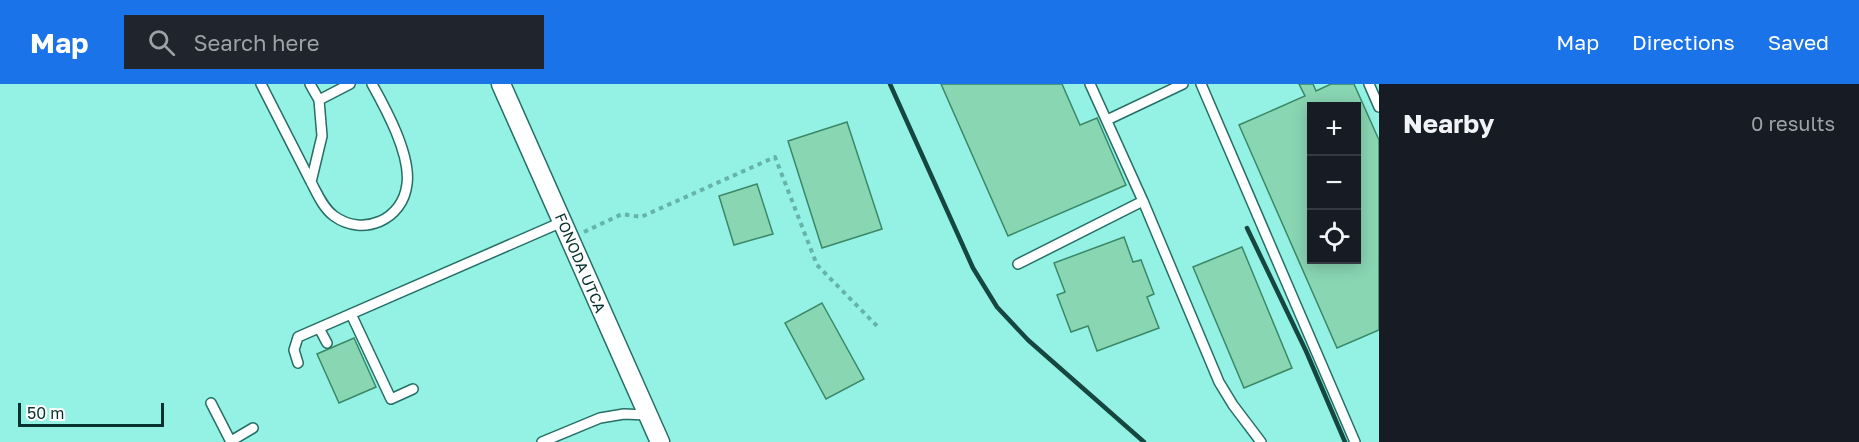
<!DOCTYPE html>
<html lang="en">
<head>
<meta charset="utf-8">
<style>
	:root { --surface:#171b24; --page:#20242c; --text:#f1f3f6; --muted:#9ea1a6; --line:#363941; --accent:#1a73e8 }
	body { margin:0; font-family:"Golos Text",sans-serif; background:var(--page); color:var(--text) }
	.controls { position:absolute; right:18px; top:18px; display:grid; overflow:hidden; border-radius:0px; box-shadow:0 3px 15px #0003 }
	.controls button { width:54px; height:54px; display:grid; place-items:center; padding:0; border:0; border-bottom:2px solid var(--line); background:var(--surface); color:var(--text); font:30px sans-serif }
	.scale { position:absolute; left:18px; bottom:15px; width:146px; box-sizing:border-box; padding-left:6px; border:3px solid #07322d; border-top:0; font-size:16px; line-height:21px; white-space:nowrap; color:#07322d; -webkit-text-stroke:4px #fff; paint-order:stroke }
	.list { margin:0; padding:0; list-style:none }
	h2 { display:flex; justify-content:space-between; align-items:center; height:78px; margin:0; padding:0 24px; font-size:26px }
	h2 small { font-size:20px; font-weight:400; color:var(--muted) }
	.icon { flex:none; width:33px; height:33px; fill:none; stroke:currentColor; stroke-width:2; stroke-linecap:round; stroke-linejoin:round }
	.map { position:relative; flex:none; width:1379px; height:358px; overflow:hidden }
	header { display:flex; align-items:center; gap:36px; box-sizing:border-box; height:84px; padding:0 30px; background:var(--accent); color:#fff }
	header strong { font-size:28px }
	nav { display:flex; gap:33px; margin-inline-start:auto; font-size:21px }
	.search { width:420px; height:54px; background:var(--page); display:flex; align-items:center; gap:15px; box-sizing:border-box; padding:0 21px; border-radius:0px; color:var(--muted); font-size:22px }
	main { display:flex }
	aside { flex:1; background:var(--surface) }
	.map>svg:first-child { display:block }
	.building { fill:#89d6b3; stroke:#3b8868; stroke-width:1.5; fill-rule:evenodd }
	.lines { fill:none; stroke-linecap:round; stroke-linejoin:round }
	.lane-casing { stroke:#256f66; stroke-width:12 }
	.street-casing { stroke:#256f66; stroke-width:21 }
	.path { stroke:#66b4a9; stroke-width:4; stroke-dasharray:4.5 4.5; stroke-linecap:butt }
	.lane { stroke:#fff; stroke-width:9 }
	.street { stroke:#fff; stroke-width:18 }
	.rail { stroke:#164640; stroke-width:4.5 }
	.labels { text-anchor:middle; stroke-width:5; stroke-linejoin:round; paint-order:stroke }
	.street-label { font-size:15px; fill:#07322d; stroke:#fff }
</style>
</head>
<body>
<header>
<strong>Map</strong>
<div class="search"><svg class="icon" aria-label="search" viewBox="0 0 24 24"><circle cx="10" cy="10" r="6"/><path d="M15 15l6 6"/></svg>Search here</div>
<nav><a>Map</a><a>Directions</a><a>Saved</a></nav>
</header>
<main>
<div class="map">
<svg width="1379" height="358" viewBox="0 0 1379 358">
	<rect width="100%" height="100%" fill="#94f2e4"/>
	<path class="building" d="M941,0h121l18,41 17,-7 29,67 -118,51z
		M1299,0h14l3,7 15,-7h23l25,56v190l-42,18 -98,-223 66,-29zM1312,22h44v154h-44z
		M847,38l35,107 -60,19 -34,-107z
		M757,100l16,50 -39,11 -15,-49z
		M1124,153l9,25 8,-2 13,34 -7,3 12,31 -62,23 -9,-25 -17,6 -14,-37 8,-3 -11,-29z
		M1242,163l50,121 -48,20 -51,-121z
		M822,219l42,76 -38,20 -41,-76z
		M354,254l22,49 -37,16 -22,-49z"/>
	<g class="lines">
		<g class="lane-casing">
			<path id="lane" d="M261,0l50,98
				M310,0l9,16 3,36 -11,46c6,11 12,26 23,34 29,21 69,4 73,-32 4,-29 -21,-75 -35,-100
				M1090,0l53,117 76,181 14,23 28,37
				M1201,0l154,358
				M1369,0l10,23
				M319,16l31,-16
				M1107,36l76,-36
				M1018,180l125,-63
				M351,230l40,85 22,-10
				M319,244l8,15
				M298,279l-4,-13 4,-13 264,-115
				M211,319l20,39
				M231,357l22,-13
				M542,358l58,-24 24,-4 23,1"/>
		</g>
		<g class="street-casing">
			<path id="street" d="M501,0l159,358"/>
		</g>
		<path class="path" d="M584,148l38,-18 19,3 134,-60 42,108 60,61"/>
		<use href="#lane" class="lane"/>
		<use href="#street" class="street"/>
		<path class="rail" d="M890,0l83,184 24,39 31,33 116,102
			M1247,144l59,123 39,91"/>
	</g>
	<g class="labels">
		<g class="street-label">
			<text transform="translate(580 179) rotate(67)" y="5">FONODA UTCA</text>
		</g>
	</g>
</svg>
<div class="controls">
<button>+</button>
<button>−</button>
<button><svg class="icon" aria-label="locate" viewBox="0 0 24 24"><circle cx="12" cy="12" r="6"/><path d="M12 2v4M12 18v4M2 12h4M18 12h4"/></svg></button>
</div>
<div class="scale">50 m</div>
</div>
<aside>
<h2>Nearby<small>0 results</small></h2>
<ul class="list">
</ul>
</aside>
</main>
</body>
</html>
